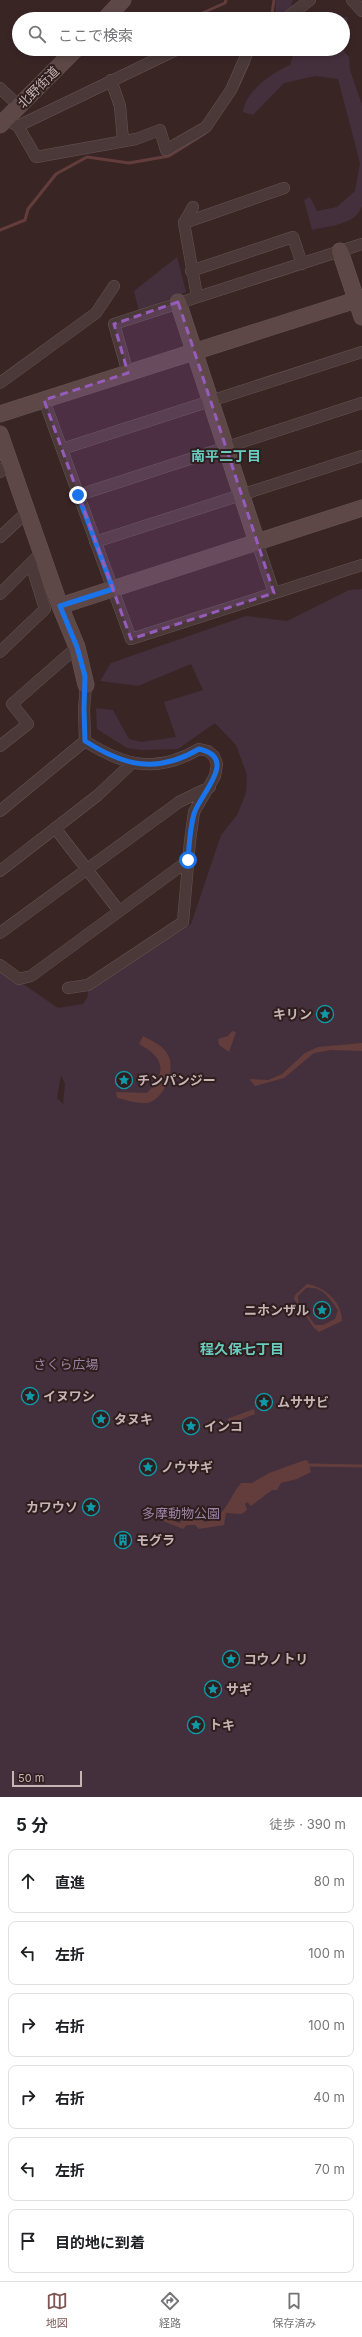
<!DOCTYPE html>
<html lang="ja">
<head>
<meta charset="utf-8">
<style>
	:root { --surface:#fff; --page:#f6f6f6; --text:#202124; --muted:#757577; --line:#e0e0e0; --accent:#7d5555 }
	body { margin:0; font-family:Inter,"Noto Sans JP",sans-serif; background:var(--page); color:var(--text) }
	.scale { position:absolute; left:12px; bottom:10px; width:70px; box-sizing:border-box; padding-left:4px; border:2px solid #c6b5b4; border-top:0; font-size:11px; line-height:14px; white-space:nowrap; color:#c6b5b4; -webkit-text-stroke:3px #2f1e1e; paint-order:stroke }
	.stop { position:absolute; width:12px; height:12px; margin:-9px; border:3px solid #1a73e8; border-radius:50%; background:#fff }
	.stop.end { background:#1a73e8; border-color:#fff; box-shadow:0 1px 4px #0008 }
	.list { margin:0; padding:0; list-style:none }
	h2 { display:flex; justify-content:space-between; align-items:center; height:52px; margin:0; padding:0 16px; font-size:17px }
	h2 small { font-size:13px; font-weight:400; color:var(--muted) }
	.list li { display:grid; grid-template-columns:26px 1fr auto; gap:12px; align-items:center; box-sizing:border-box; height:64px; margin:0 8px 8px; padding:0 8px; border:1px solid var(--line); border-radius:8px }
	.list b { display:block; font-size:15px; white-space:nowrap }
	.list em { font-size:13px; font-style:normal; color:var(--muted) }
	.icon { flex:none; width:22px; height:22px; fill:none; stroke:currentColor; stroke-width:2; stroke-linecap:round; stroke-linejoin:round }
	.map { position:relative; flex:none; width:362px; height:1797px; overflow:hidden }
	.search { position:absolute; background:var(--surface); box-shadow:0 2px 6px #0003; left:12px; right:12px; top:12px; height:44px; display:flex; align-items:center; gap:10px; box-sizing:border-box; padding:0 14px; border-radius:22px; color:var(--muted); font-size:15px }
	.sheet { height:484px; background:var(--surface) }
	nav { display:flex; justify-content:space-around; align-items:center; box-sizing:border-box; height:56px; border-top:1px solid var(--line); background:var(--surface); font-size:11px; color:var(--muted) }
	nav a { display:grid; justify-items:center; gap:2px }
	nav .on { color:var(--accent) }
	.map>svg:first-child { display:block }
	.green { fill:#442f3c; fill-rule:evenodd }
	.water { fill:#623d3c; fill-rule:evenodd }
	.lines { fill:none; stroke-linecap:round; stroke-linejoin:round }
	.stream { stroke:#623d3c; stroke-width:3 }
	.street-casing { stroke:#655453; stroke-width:12 }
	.secondary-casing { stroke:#655453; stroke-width:17 }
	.street { stroke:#4a3938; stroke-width:11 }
	.secondary { stroke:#5d4847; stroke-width:16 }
	.route { stroke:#1a73e8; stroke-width:5 }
	.marked { fill:#955cbb; fill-opacity:0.2; stroke:#955cbb; stroke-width:3; stroke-dasharray:8 5; stroke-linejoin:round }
	.labels { text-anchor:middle; stroke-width:4; stroke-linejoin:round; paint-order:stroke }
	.street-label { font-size:13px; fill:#c6b5b4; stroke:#2f1e1e }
	.poi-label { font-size:13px; font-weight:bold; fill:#c6b5b4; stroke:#2f1e1e; text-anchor:start }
	.park-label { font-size:13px; fill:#9a83a5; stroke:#2f1e1e }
	.neighbourhood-label { font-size:14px; font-weight:bold; fill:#6acbbf; stroke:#2f1e1e }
</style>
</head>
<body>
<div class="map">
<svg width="362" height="1797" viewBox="0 0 362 1797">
	<rect width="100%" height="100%" fill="#3a2525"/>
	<path class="green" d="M276,0h17l-2,4 6,15h-22z
		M343,17h5l-5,33 6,7 1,13 12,35v101c-6,19 -34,20 -50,24l-8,-30 6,-3 7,14 20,-4 18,-16 5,-28 -22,-84 -23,-3 -31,7 -31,32 -10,-3c2,-21 29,-39 47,-47l3,-10 -6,-6h56v-30h-4z
		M177,257l9,35 -47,20 -5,-21z
		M362,589v1208h-362v-829l58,40 25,-4 4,-6 1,-7 103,-67 30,-89 16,-20 9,-22 1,-18 -11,-30 -21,-22 -37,26 -37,1 -14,-2 -30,-19 -1,-21 17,2 16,29 12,3 35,-5 -12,-35 39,-12 -12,-26 -53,22 -38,-5 11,-18 135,-47 41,5 62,-31zM61,1075l4,9 -2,20 -6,-6z"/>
	<path class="water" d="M232,1031l4,1 -7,20 -10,-7 -1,-6 10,-3z
		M143,1036c9,5 22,10 26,21 6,14 -5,43 -22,46 -10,1 -20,-3 -30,-5l-1,-6 31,1c20,-21 18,-35 -8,-49z
		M362,1043v8l-31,-1 -17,3 -30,25 -29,8 -6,-7 19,1 14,-6 23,-21 13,-6z
		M307,1284c18,3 35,18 35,37l-23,11 -5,-4 -20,-29 1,-4zM306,1288c17,-2 23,10 32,22l-3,9 -12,6h-8l-17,-23v-6z
		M254,1409l1,5 -25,10 -3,-5z
		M305,1460l3,1 3,11 -14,7 -16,4 -4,7h-5l-21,16 -4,-4 -2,2 2,6 -5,4 -16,-1 -2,12 -25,4 -4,-4h-8l-4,4 -20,-8 2,-5 14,7 4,-4 17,-2 4,5c21,-3 25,-25 37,-39h11l17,-10z"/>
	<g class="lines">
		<path class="stream" d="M176,19l22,-4 27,-12 1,-3
			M271,19l3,-19
			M238,86l10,-22
			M0,230l25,-10 3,-11 28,-35 31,-17 42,6 40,-7 35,-22
			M309,1465l53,1"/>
		<g class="street-casing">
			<path id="street" d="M352,0l10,11
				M285,19l25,-19
				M111,80l9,26 3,34
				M0,88l19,18
				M5,119l13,7 18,31 100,-18 24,-9 6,20 40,-23 25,-37 18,-41
				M18,126l160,-77
				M184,223l9,-16
				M191,271l102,-34 9,27
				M197,296l-13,-73 100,-35
				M128,373l-14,-49 248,-80
				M0,383l96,-70 18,-27
				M44,400l87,239 231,-74
				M62,449l300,-97
				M0,472l10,-10
				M79,495l283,-92
				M0,537l27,-25
				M95,542l267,-86
				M257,542l17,51
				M0,594l35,-35
				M0,652l45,-43 -14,-45
				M0,746l28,-22 -16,-20 65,-57
				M0,811l85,-70
				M55,828l64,83
				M0,871l98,-76 33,-31
				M0,933l179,-131 31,-15
				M0,965l19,14 12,-3 158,-116
				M68,988l20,-3 95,-63 7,-81 4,-29 21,-36 2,-12 -3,-8 -6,-5 -9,-2c-42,25 -75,17 -114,-8l-1,-32 2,-24"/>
		</g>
		<g class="secondary-casing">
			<path id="secondary" d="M105,19l18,-19
				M0,125l76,-76
				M340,251l22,66
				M178,302l79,240
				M0,414l362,-116
				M0,434l60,172 17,41 9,38
				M60,606l302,-98"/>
		</g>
		<use href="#street" class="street"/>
		<use href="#secondary" class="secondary"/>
	</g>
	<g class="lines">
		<path class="route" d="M78,495l35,94 -53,17 17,41 8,29 -1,33 1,32c39,25 72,33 114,8 41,9 0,46 -5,65 -4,14 -5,31 -6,46"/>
	</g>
	<path class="marked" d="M178,302l96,291 -143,46 -87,-239 84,-27 -14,-49z"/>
	<defs>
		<g id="sight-ring" transform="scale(0.9)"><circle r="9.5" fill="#2f1e1e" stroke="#0f9aa8" stroke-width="1.5"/><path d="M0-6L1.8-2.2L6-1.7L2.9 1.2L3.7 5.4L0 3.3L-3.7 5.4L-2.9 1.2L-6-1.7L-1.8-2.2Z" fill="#0f9aa8"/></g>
		<g id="building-ring" transform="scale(0.9)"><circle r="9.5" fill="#2f1e1e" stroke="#0f9aa8" stroke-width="1.5"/><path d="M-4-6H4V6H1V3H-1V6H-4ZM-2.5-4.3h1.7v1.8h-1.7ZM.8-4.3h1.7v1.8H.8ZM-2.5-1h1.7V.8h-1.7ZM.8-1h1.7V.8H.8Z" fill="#0f9aa8"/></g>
	</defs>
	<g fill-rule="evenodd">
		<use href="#sight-ring" x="325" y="1014"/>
		<use href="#sight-ring" x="124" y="1080"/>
		<use href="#sight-ring" x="322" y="1310"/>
		<use href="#sight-ring" x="30" y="1396"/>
		<use href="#sight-ring" x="264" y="1402"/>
		<use href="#sight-ring" x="101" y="1419"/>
		<use href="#sight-ring" x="191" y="1426"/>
		<use href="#sight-ring" x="148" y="1467"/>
		<use href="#sight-ring" x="91" y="1507"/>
		<use href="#building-ring" x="123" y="1540"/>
		<use href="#sight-ring" x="231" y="1659"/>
		<use href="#sight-ring" x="213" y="1689"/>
		<use href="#sight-ring" x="196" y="1725"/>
	</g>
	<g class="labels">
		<g class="street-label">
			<text transform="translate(38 87) rotate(-45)" y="5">北野街道</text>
		</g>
		<g class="poi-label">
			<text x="312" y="1019" text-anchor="end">キリン</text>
			<text x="137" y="1085">チンパンジー</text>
			<text x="309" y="1315" text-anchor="end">ニホンザル</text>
			<text x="43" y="1401">イヌワシ</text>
			<text x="277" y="1407">ムササビ</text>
			<text x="114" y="1424">タヌキ</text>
			<text x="204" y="1431">インコ</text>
			<text x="161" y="1472">ノウサギ</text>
			<text x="78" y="1512" text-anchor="end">カワウソ</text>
			<text x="136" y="1545">モグラ</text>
			<text x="244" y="1664">コウノトリ</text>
			<text x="226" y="1694">サギ</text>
			<text x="209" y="1730">トキ</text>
		</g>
		<g class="park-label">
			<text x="66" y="1369">さくら広場</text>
			<text x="181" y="1518">多摩動物公園</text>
		</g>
		<g class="neighbourhood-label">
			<text x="226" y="461">南平二丁目</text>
			<text x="242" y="1354">程久保七丁目</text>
		</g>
	</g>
</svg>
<div class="scale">50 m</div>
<div class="stop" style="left:188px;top:860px"></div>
<div class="stop end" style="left:78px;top:495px"></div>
<div class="search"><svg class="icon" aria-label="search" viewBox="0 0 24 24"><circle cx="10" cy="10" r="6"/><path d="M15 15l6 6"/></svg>ここで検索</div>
</div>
<section class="sheet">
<h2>5 分<small>徒歩 · 390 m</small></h2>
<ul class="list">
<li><svg class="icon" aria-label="ahead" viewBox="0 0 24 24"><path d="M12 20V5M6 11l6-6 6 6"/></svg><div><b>直進</b></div><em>80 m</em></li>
<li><svg class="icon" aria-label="left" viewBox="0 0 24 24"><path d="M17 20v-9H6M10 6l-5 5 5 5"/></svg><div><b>左折</b></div><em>100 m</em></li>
<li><svg class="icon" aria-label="right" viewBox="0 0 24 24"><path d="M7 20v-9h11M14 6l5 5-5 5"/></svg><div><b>右折</b></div><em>100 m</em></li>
<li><svg class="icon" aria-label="right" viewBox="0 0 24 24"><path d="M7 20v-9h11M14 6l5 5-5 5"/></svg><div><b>右折</b></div><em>40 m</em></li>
<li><svg class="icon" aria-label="left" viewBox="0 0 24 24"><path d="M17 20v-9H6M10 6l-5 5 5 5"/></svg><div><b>左折</b></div><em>70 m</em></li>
<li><svg class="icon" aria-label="arrive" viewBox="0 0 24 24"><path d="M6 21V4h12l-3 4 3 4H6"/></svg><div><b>目的地に到着</b></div></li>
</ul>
</section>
<nav>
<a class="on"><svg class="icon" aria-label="map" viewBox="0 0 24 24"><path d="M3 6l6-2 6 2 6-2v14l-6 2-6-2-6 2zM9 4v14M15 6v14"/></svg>地図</a>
<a><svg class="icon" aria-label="directions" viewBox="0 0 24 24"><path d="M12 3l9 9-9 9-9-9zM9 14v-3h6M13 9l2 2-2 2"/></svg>経路</a>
<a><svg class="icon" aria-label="saved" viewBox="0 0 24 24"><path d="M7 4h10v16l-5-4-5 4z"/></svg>保存済み</a>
</nav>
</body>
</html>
